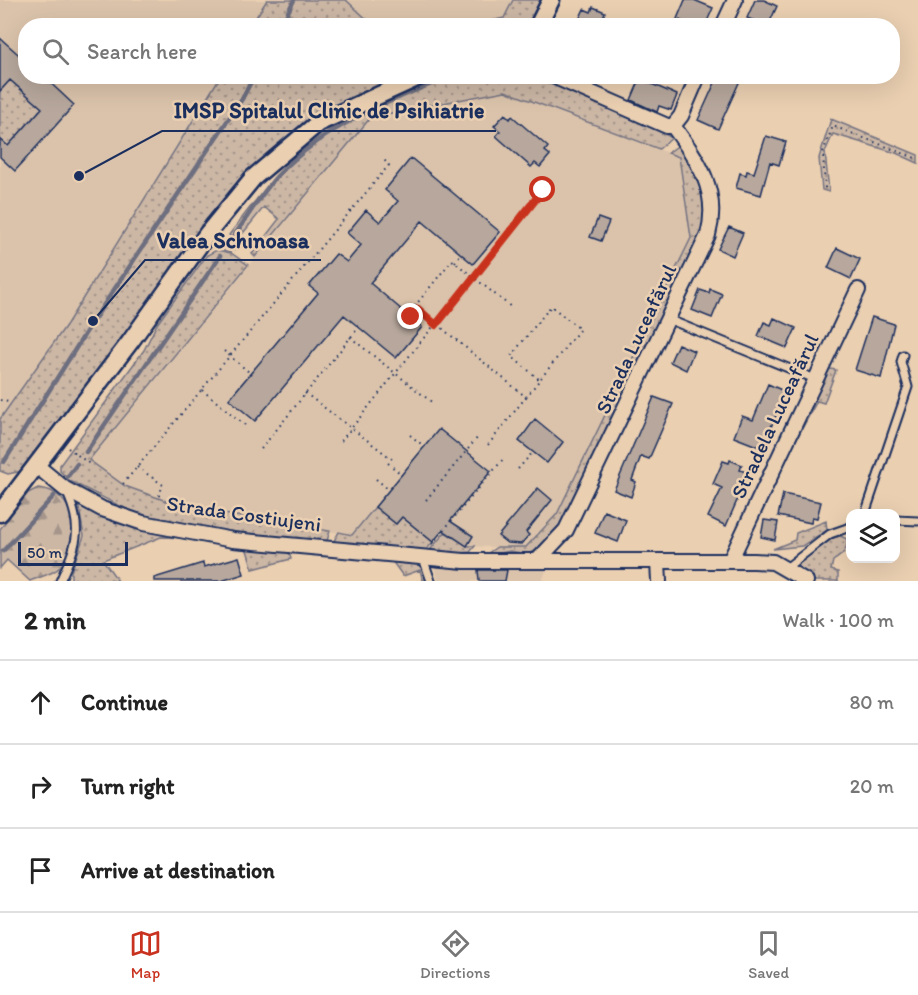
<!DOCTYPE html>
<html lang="en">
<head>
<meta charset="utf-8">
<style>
	:root { --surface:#fff; --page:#f2f2f2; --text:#222; --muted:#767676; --line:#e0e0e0; --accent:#c8321e }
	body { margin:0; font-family:Itim,sans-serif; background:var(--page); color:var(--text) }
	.controls { position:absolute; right:18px; bottom:18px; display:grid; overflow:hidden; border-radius:12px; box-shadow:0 6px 24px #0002 }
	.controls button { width:54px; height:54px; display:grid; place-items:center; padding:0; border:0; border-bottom:2px solid var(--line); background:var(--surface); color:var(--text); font:30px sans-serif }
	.scale { position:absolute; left:18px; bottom:15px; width:110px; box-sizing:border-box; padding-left:6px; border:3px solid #1b2f5e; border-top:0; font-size:16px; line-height:21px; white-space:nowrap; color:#1b2f5e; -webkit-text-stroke:4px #eacfb1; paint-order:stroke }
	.stop { position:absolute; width:18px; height:18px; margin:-14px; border:4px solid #c8321e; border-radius:50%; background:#fff }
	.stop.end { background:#c8321e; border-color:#fff; box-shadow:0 2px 6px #0008 }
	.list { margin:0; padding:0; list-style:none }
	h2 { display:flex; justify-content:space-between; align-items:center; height:78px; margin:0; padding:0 24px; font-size:26px }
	h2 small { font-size:20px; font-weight:400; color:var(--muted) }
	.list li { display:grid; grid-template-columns:39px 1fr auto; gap:18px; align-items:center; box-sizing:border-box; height:84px; padding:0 24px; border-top:2px solid var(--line) }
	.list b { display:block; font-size:22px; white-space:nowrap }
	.list em { font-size:20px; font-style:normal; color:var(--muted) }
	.icon { flex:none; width:33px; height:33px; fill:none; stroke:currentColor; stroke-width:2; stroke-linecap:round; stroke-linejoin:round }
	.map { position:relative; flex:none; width:918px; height:581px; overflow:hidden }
	.search { position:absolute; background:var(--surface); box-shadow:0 6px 24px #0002; left:18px; right:18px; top:18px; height:66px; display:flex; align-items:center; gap:15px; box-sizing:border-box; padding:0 21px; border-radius:24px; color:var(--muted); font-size:22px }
	.sheet { height:330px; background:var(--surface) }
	nav { display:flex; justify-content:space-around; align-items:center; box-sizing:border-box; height:84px; border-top:2px solid var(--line); background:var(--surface); font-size:16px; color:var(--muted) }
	nav a { display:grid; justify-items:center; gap:3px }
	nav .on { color:var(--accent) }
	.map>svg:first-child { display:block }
	.built { fill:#dbc3ab }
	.grass { fill:url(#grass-dots); stroke:#747382; stroke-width:1.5 }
	.forest { fill:url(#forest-firs); stroke:#747382; stroke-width:1.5 }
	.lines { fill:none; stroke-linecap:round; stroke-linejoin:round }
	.stream { stroke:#6d6e7f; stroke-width:4.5 }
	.building { fill:#b7a79c; stroke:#1b2f5e; stroke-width:1.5 }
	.service-casing { stroke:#1b2f5e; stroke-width:11 }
	.minor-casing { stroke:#1b2f5e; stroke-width:18 }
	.tertiary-casing { stroke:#1b2f5e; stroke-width:21 }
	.path { stroke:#1b2f5e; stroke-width:2; stroke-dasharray:1.5 4.5; stroke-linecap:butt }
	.service { stroke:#eacfb1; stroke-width:7 }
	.minor { stroke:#eacfb1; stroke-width:14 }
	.tertiary { stroke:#eacfb1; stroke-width:16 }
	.route { stroke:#c8321e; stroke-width:8 }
	.labels { text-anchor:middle; stroke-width:5; stroke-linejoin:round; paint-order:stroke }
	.street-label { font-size:21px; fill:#1b2f5e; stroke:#eacfb1 }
	.leader { fill:none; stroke:#1b2f5e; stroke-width:2 }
	.callout-dot { fill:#1b2f5e; stroke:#eacfb1; stroke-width:2 }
	.callout-label { font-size:22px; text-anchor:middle; font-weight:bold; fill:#1b2f5e; stroke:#eacfb1; stroke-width:5; stroke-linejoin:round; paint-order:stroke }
</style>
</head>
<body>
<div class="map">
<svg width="918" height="581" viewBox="0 0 918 581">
	<defs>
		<pattern id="grass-dots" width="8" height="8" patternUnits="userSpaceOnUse" patternTransform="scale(1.5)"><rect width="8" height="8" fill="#ccb7a5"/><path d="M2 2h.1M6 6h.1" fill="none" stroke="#a5958a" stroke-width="1.8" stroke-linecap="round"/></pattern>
		<pattern id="forest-firs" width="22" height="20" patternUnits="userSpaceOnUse" patternTransform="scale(1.5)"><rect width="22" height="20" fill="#ccb7a5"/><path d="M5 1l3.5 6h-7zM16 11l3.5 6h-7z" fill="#a5958a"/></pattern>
	</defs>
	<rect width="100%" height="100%" fill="#eacfb1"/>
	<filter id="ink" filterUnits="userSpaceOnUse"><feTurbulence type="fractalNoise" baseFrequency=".0167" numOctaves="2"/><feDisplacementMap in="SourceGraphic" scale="12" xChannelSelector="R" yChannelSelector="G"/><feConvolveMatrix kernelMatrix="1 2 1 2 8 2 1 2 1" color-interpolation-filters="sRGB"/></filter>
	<g filter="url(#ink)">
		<path class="built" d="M0,0h267l-16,25 -225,1v50l194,1 -153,247 -67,95z
			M346,0h167l-9,18 -34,8 -97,-1z
			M505,91l174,66 12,81 -134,276 -31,34 -59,-2 -24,-16 -10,12 -31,-25 -6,7 -44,11 -166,-27 -61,-22 -37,-26 283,-343z
			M434,565l113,3 -5,13h-104z"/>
		<path class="grass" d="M267,0h79l27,25h-122z
			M513,0h32l-15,25 -60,1 34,-8z
			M495,76l10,3 39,-2 84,37 44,24 -13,11 -154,-58 -134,26 -116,140 -3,-3 27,-35 -15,-12 -28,35 -7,-7c53,-71 82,-103 164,-139 16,-7 34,-18 51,-19 17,-2 34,0 51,-1z
			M220,77h183l-79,37 -161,170 -141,187 -14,3 -8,-3v-52l67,-95z
			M10,80l32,28 -34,38 -8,-7v-48z
			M831,119l87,36v8l-22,-10 -63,-19 -8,18 4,40 -7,-2 -3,-32z
			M680,144l25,44 4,18 -9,35 -30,55 -15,38 -87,187 -30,29 -12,4 -16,-3 -28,6 15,-10h29l31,-33 134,-276 -12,-81 -11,-4z
			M217,250l14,3 17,12 -159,195 36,26 61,22 144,23 -4,13 -95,-11 -83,-13 -78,-39 -10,-10v-6l84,-115 13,-26 50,-69z
			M825,368l11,2 -12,33 -7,-2 -34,63z
			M78,503l23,13 88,22 -28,-1 -58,23 15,21h-47v-9l13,-36z
			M375,507l21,17 6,-7 31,25 -11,13 -90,-11 7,-12 13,3z
			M826,521l1,9 -25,16 -29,3 22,-9 1,-7z
			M445,532l22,14h8l-5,6 -45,4z
			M838,535l9,4c1,12 -5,16 -14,22l-2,9 7,2v9h-26l-20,-14z
			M246,547l42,2 3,10 -38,10z
			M392,561l28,1 7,19h-4l-3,-11 -17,6z"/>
		<path class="forest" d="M38,488c38,2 46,55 22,79 -6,7 -21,10 -30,14l-23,-21 -7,8v-39l28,-36z"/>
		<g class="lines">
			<path class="stream" d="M281,26l13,-26
				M234,236c14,-20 27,-42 43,-60 49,-51 111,-75 174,-100
				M86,452l134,-196
				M4,462l89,-141 149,-222 12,-23
				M68,476l9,-12
				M3,551l51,-55"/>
		</g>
		<path class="building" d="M685,0h9l19,8 -8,18h-13l-15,-7z
			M755,0h9l13,6 -9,20 -21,-8z
			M593,7l12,5 -5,14h-24l8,-17 7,3z
			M0,38l26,23v15h17l31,29 -59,66 -15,-14v-18l8,7 34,-38 -32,-28 -10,11z
			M718,76h24l-24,53 -20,-9z
			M640,79l37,16 -6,15 -12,-4 -2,6 -26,-12z
			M505,114l5,5 2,-3 36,31 -3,4 5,4 -10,12 -5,-4 -4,4 -35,-31 4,-5 -6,-5z
			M766,136l20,6 -7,23 -9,-3 -9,33 -25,-7 4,-15 6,2 1,-4 7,2z
			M411,158l89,74 -27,32 -51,-43 -52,62 52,44 -26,31 -52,-43 -89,106 -26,-22 89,-106 -9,-7 27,-32 11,8 14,-17 -14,-12 19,-23 14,12 18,-21 -13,-11z
			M598,218l11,4 -8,19 -11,-4z
			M729,227l14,6 -10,23 -15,-7z
			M837,248l23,11 -9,20 -23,-11z
			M710,289l12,5 -10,24 -20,-8 8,-20 9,3z
			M872,317l22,7 -13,54 -26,-8z
			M774,318l22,10 -9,20 -29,-12 6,-14 7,3z
			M678,344l16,7 -8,19 -16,-8z
			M768,384l18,8 -24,56 -28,-11 8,-21 11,4z
			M654,397l19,7 -24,55 -8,-3 -9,24 4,2 -5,15 -17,-7z
			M535,419l28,23 -16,21 -28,-22z
			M439,429l52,42 -41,50 23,15 -6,10 -24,-16 -10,12 -31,-25 -6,7 -21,-17z
			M730,460l12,5 -2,5 9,3 -23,53 -18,-9 14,-29 -9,-4 10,-23 6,2z
			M538,488l14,12 -26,32 3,3 -8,9 -14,-1 -9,-7z
			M783,494l38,8 -4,16 -5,-1 -1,6 -33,-7z
			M604,511l22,9 -8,22 -23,-9z
			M764,520l14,2 -3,18 -14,-3z
			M239,557l5,17 -23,7h-67v-3l49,-15 1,4z
			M478,570h29l-2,11h-26z"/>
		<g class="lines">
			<g class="service-casing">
				<path id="service" d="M670,320l145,59
					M865,514l43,-127 -7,-25 2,-7
					M896,520l22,1
					M423,558l8,23
					M786,568l44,-34 20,-7
					M60,581c16,-35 24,-51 7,-88"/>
			</g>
			<g class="minor-casing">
				<path id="minor" d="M723,26l12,-26
					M553,76l114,50h6l8,-10 17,-40
					M37,466l28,23 37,20 41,14 90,17 231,21h290l19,1 33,19
					M537,561l29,-31 142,-295c12,-44 -10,-75 -35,-109
					M730,561l128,-271
					M658,562l1,19"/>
			</g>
			<g class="tertiary-casing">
				<path id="tertiary" d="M538,26l13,-26
					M0,513l130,-171 78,-109 45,-55 65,-55 103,-47"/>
			</g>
			<path class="path" d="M825,188l-2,-36 10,-26 85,33
				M217,248l18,3
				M455,262l6,-9
				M411,317l7,-9
				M350,337l84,67
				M224,351l26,22
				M202,390l43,35
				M305,393l87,66
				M526,397l54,-68 -29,-23 -40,50 29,24
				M0,400l8,2
				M410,435l15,12
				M341,441l202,-251
				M488,445l38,-48 -111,-91 37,-46 59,47
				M68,448l23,17
				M261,449l98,-122
				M388,463l14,12
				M137,467l26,18 -5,13
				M518,469l15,-17
				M376,479l13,11
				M123,484l266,-319 -6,-6
				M426,500l52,-63
				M432,544l72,-86"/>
			<use href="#service" class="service"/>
			<use href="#minor" class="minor"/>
			<use href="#tertiary" class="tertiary"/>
		</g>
	</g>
	<g class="lines" filter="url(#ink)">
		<path class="route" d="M411,317l7,-8 18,16 107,-135"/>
	</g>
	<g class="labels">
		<g class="street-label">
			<text transform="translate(636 339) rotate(-65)" y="7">Strada Luceafărul</text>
			<text transform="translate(775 416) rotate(-65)" y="7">Stradela Luceafărul</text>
			<text transform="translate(244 514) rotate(8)" y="7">Strada Costiujeni</text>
		</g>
	</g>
	<path class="leader" d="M79 176L162 131H496M93 321L145 260H321"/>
	<g class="callout-dot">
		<circle cx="79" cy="176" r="6"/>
		<circle cx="93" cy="321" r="6"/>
	</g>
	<g class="callout-label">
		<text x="329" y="118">IMSP Spitalul Clinic de Psihiatrie</text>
		<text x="233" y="248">Valea Schinoasa</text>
	</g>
</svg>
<div class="controls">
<button><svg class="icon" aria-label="layers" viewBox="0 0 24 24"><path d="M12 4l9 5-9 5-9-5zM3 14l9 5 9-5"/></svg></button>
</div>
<div class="scale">50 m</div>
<div class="stop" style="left:543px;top:190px"></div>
<div class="stop end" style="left:411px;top:317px"></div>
<div class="search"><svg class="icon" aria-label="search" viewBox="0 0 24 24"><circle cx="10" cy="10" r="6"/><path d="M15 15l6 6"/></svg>Search here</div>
</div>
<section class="sheet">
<h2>2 min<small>Walk · 100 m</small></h2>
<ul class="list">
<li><svg class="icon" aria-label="ahead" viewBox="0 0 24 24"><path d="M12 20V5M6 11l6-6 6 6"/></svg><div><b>Continue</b></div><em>80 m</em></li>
<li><svg class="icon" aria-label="right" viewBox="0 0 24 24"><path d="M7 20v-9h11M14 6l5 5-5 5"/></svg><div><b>Turn right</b></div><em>20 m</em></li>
<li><svg class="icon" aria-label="arrive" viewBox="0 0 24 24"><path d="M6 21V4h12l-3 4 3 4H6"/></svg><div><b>Arrive at destination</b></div></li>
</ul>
</section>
<nav>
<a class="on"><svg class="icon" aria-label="map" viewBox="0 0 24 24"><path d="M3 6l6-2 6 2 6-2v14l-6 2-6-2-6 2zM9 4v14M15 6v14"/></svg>Map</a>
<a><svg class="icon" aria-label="directions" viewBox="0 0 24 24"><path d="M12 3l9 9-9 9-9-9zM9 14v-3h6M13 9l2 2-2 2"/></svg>Directions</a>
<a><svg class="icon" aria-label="saved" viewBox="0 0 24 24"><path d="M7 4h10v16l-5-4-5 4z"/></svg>Saved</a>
</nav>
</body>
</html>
